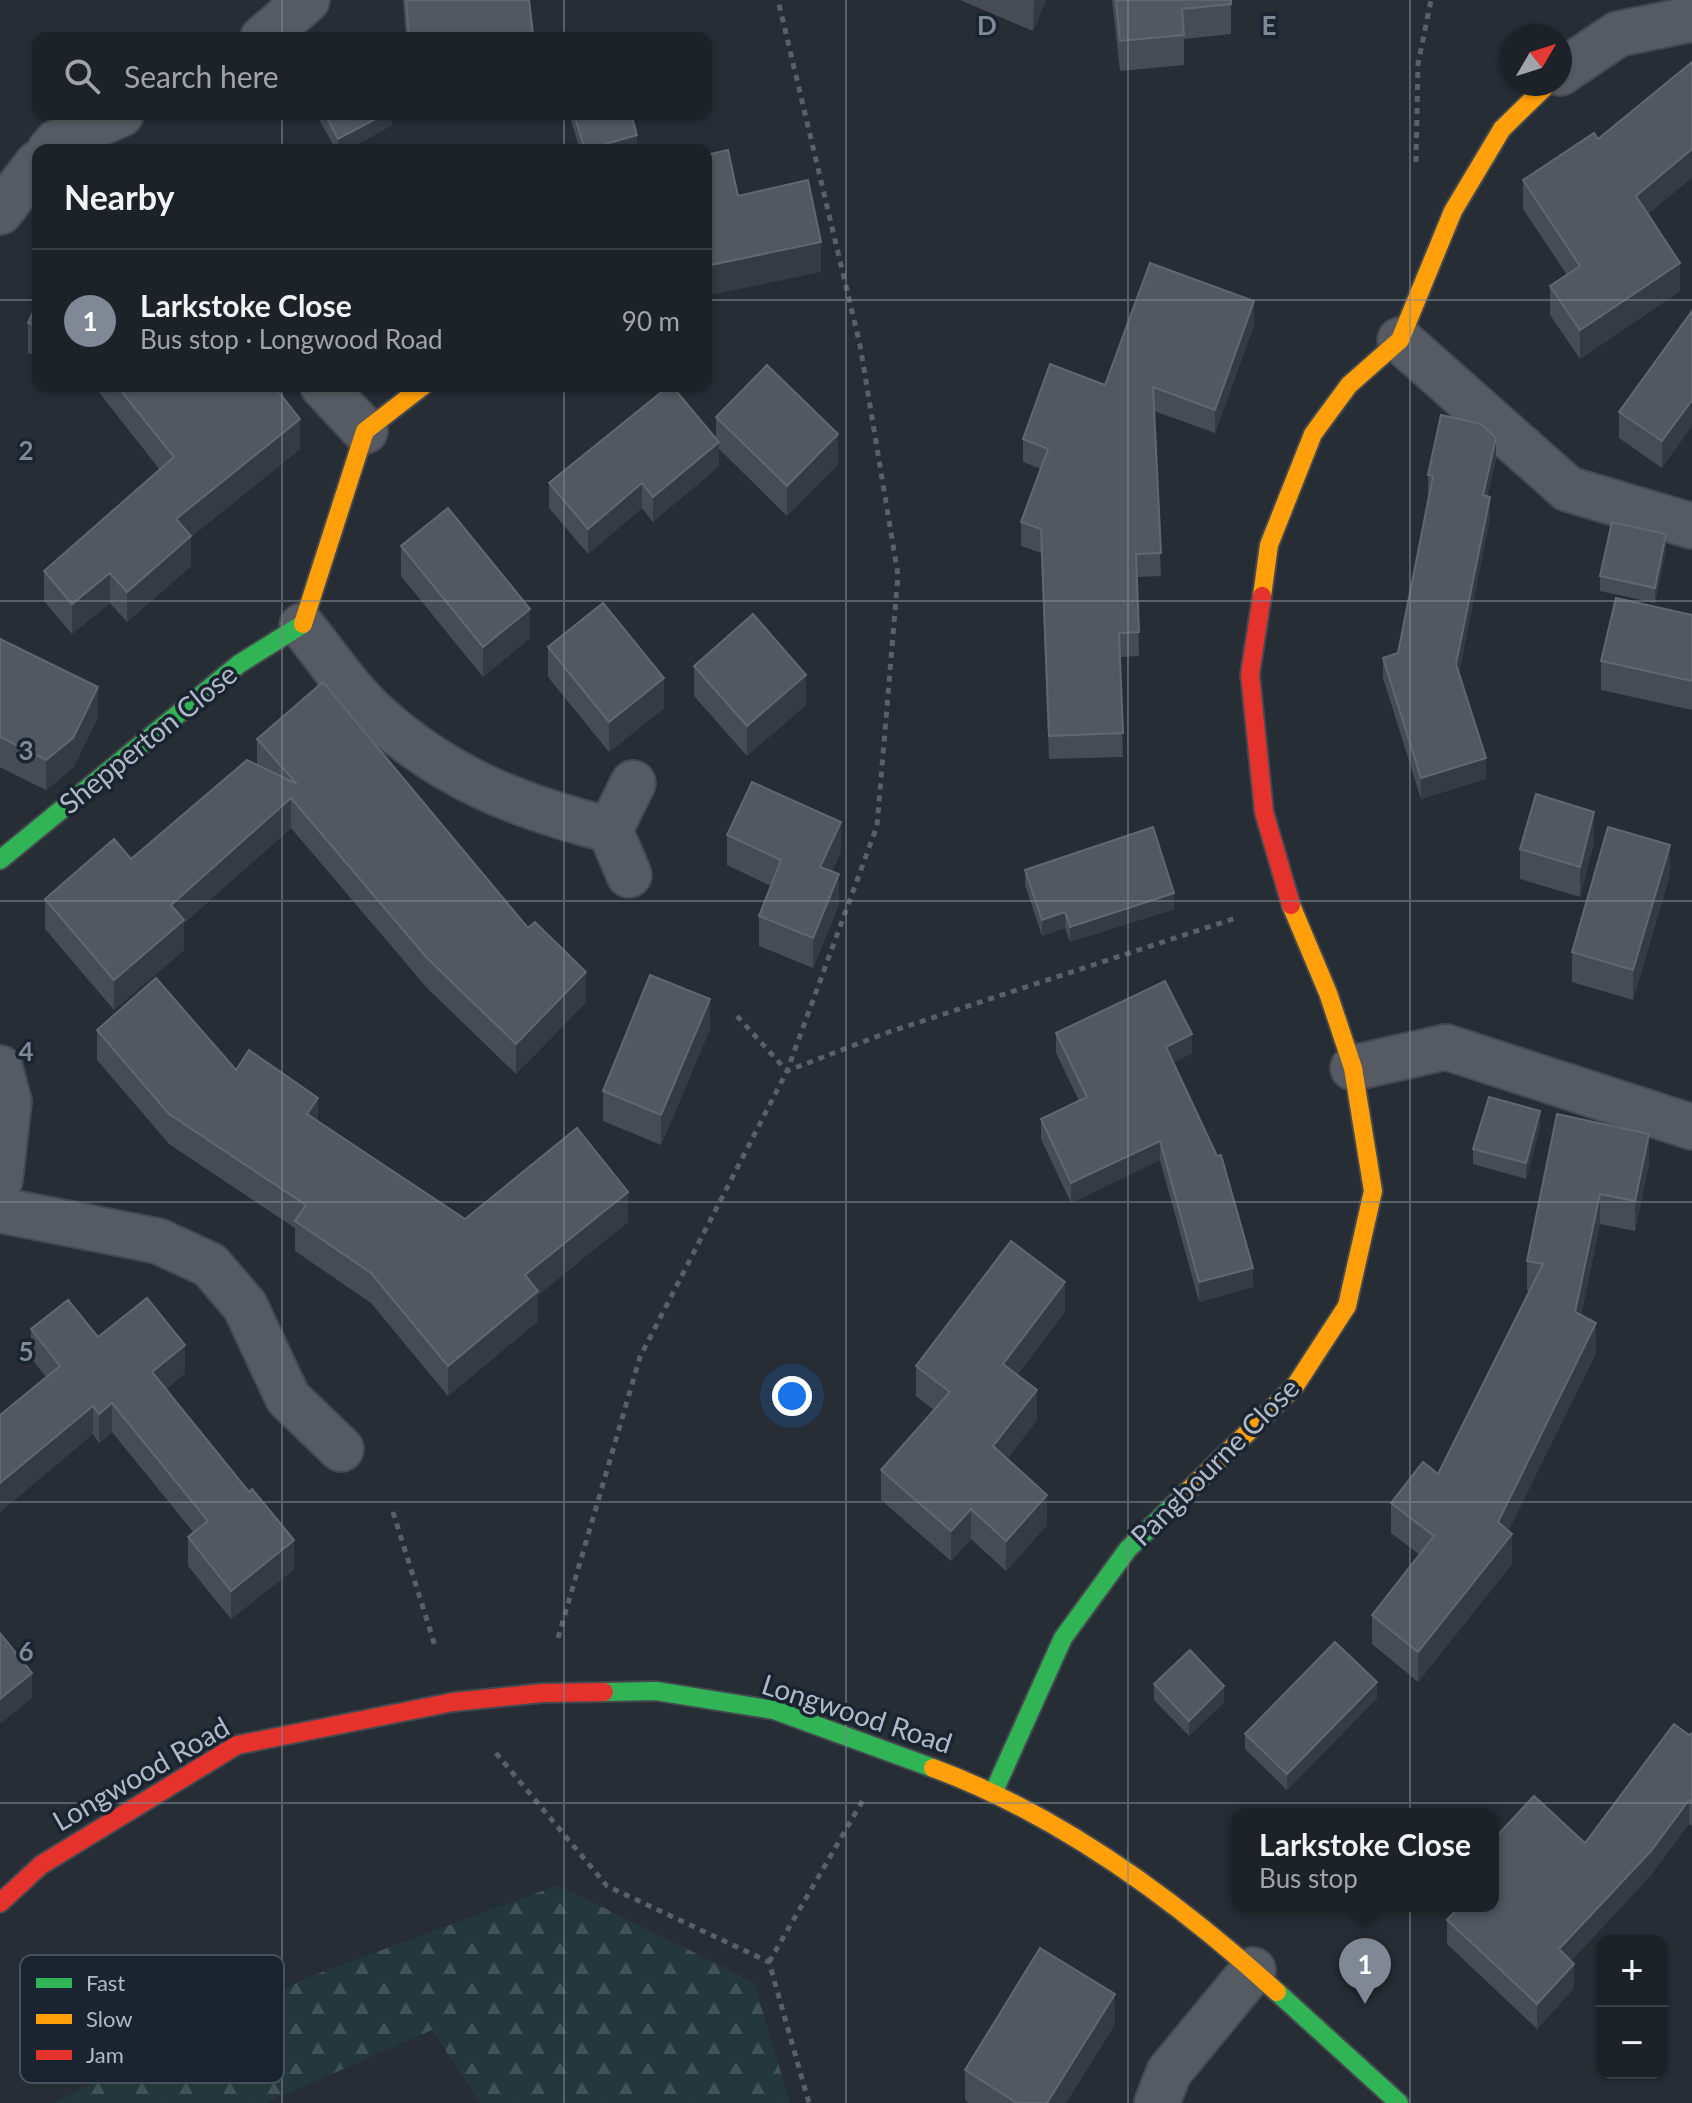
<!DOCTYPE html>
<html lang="en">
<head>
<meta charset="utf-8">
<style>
	:root { --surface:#1d2228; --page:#2a2f34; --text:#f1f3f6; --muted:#a0a4a8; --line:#3b3f45; --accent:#7f8894 }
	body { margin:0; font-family:Lato,sans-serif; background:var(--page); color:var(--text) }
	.controls { position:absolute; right:24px; bottom:24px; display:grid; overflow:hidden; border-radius:16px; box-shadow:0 2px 6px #0004 }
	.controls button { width:72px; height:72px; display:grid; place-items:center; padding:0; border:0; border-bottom:2px solid var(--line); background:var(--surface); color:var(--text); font:40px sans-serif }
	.compass { position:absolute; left:1500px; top:24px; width:72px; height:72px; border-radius:50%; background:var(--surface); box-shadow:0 2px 6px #0004; rotate:51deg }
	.you { position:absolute; left:792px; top:1396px; width:28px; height:28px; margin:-20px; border:6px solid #fff; border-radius:50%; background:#1a73e8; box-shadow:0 0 0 12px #1a73e833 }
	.badge { display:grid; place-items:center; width:52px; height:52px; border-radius:50%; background:var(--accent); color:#fff; font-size:26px; font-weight:700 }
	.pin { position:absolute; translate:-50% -66px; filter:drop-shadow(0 2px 4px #0008) }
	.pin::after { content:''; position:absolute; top:42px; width:28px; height:24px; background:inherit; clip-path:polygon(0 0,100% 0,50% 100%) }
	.popup { position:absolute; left:1231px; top:1808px; width:268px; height:104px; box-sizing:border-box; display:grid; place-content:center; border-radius:16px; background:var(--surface); filter:drop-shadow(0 2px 6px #0005); font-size:26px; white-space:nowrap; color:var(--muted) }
	.popup b { font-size:30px; color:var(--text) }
	.popup::after { content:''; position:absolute; left:50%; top:100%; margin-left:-16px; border:16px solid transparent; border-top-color:var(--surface) }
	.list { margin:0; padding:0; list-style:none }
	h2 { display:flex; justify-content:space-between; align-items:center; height:104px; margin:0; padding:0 32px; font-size:34px }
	h2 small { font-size:26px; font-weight:400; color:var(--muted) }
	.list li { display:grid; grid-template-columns:52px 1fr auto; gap:24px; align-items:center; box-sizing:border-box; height:144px; padding:0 32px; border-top:2px solid var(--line) }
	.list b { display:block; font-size:30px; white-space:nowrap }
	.list p { margin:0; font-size:26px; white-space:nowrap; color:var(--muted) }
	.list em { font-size:26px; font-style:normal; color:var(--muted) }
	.icon { flex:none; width:44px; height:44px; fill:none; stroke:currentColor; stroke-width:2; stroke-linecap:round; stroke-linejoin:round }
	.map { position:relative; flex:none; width:1692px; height:2103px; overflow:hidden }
	.search { position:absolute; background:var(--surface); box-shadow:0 2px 6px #0004; left:32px; top:32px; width:680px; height:88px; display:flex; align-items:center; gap:20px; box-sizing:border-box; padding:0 28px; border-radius:16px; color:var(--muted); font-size:30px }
	.panel { position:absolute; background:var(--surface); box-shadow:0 2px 6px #0004; left:32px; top:144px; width:680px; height:248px; border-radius:16px }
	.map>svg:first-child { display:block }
	.forest { fill:url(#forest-firs) }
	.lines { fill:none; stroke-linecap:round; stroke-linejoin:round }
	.street-casing { stroke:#444950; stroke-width:48 }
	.fast-casing { stroke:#444950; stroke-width:22 }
	.slow-casing { stroke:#444950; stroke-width:22 }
	.jam-casing { stroke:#444950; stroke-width:22 }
	.path { stroke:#5a6066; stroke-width:5; stroke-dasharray:6 6; stroke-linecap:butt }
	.street { stroke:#565b63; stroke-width:44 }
	.fast { stroke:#30b455; stroke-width:18 }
	.slow { stroke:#ff9f0a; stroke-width:18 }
	.jam { stroke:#e5322d; stroke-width:18 }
	.wall { fill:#464c54 }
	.shaded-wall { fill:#353b42 }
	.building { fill:#515860; stroke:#606770; stroke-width:2 }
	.grid { fill:none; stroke:#7f8894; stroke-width:2; stroke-opacity:0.55 }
	.labels { text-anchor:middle; stroke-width:7; stroke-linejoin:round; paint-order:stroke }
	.street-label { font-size:28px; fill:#afb9c7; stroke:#1a2330 }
	.key { fill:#1a2330; stroke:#47505d; stroke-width:2 }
	.key-label { font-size:22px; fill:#afb9c7 }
	.grid-label { font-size:26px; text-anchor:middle; font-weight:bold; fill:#7f8894; stroke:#1a2330; stroke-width:7; stroke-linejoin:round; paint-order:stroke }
</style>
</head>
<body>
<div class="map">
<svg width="1692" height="2103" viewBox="0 0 1692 2103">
	<defs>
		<pattern id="forest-firs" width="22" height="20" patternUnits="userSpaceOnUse" patternTransform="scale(2)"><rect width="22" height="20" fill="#24373b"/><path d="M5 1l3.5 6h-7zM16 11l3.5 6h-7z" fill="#415256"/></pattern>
	</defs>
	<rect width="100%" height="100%" fill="#272d35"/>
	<path class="forest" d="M558,1885l196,97 36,121h-310l-48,-73 -166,73h-213l253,-125z"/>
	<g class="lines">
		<g class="street-casing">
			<path id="street" d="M263,38l44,-38
				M1560,73l58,-39 74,-15
				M50,150l7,-8 64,-28
				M0,212l38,-49
				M1400,340l168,149 124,37
				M323,386l42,45
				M302,626c24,29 47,65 75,90 70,63 143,91 233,114
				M629,875l-19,-45 23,-47
				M0,1068l9,34 -9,78
				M1353,1068l93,-21 246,80
				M0,1210l158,31 52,24 35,41 43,92 53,51
				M1157,2103l12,-31 84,-102"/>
		</g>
		<g class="fast-casing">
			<path id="fast" d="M0,860l239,-196 64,-40
				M604,1692l52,-1 118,19 159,58
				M994,1791l69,-153 65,-89 60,-58
				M1277,1992l122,111"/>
		</g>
		<g class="slow-casing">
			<path id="slow" d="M1262,596l7,-51 44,-111 36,-49 51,-45 53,-129 49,-82 46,-45
				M303,624l62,-193 58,-45
				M1188,1491l107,-105 52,-80 26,-115 -20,-123 -25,-75 -37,-88
				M933,1768c127,47 244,133 344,224"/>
		</g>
		<g class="jam-casing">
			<path id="jam" d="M1262,596l-12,78 14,138 27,93
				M0,1903l41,-38 196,-120 216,-43 89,-9 62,-1"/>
		</g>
		<path class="path" d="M1416,162l2,-98 13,-64
			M737,1016l50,55 99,-38 353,-116
			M393,1512l43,137
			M558,1638l82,-281 147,-286 90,-245 21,-251 -38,-230 -82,-345
			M496,1753l111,133 162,76 40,141
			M769,1962l94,-162"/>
		<use href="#street" class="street"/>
		<use href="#fast" class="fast"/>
		<use href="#slow" class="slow"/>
		<use href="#jam" class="jam"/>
	</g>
	<path class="wall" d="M403,0h126l4,38h-127z
		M960,0h86l-13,31z
		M1112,0h119v34l-47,5v26l-64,6z
		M316,114h76v11l-45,25h-11z
		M569,114h62l6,36h-57z
		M1523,180l125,34 32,77 -100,68 -30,-44v-29l17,-11 -44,-66z
		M38,301v56l-10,-4v-30z
		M1692,311l-30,157 -43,-30v-26z
		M1254,325l-39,108 -61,-22 7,165 -24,1 2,79 -19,1 3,100 -74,2 -8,-206 -20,-7v-24l20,-53 -18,-7v-23l82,-54z
		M94,386h180l26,63 -109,88v29l-64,56 -17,-19 -38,31 -28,-33v-30l116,-101z
		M716,417l122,47 -51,52 -68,-67v17l-66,56 -11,-14 -54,46 -39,-46v-25l167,-44z
		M1496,459l-9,37 3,22 -31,154 27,107 -65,20 -38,-121v-20l15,-5 31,-157h-1v-21z
		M401,546l129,92 -47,39 -82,-101z
		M1666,550l-11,53 -55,-12v-15z
		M1692,615v95l-91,-20v-29z
		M0,639l98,78 -25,51 -27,22 -46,-23z
		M548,647l116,61 -55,44 -61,-75z
		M694,666l112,39 -59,51 -53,-60z
		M257,739l329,263 -70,72 -89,-86 -136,-160 -107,95v27l-70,60 -69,-81v-30l86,-40 126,-94z
		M727,835l114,17 -9,19 7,33 -26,64 -54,-22v-30l12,-30 -44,-21z
		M1594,842l-14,55 -60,-18v-30z
		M1025,870l149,39 -104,33 -5,-14 -23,8 -17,-51z
		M1670,875l-37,125 -61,-18v-30z
		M710,1029l-49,116 -58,-24v-30z
		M97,1030l139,40 82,52 147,97 163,3 -90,73v26l-90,75 -77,-93 -76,-52v-23l-126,-84 -72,-84z
		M1056,1033l136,20 -19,10 80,224 -54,15 -39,-142 -89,43 -30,-64v-20l38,-18 -23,-48z
		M1557,1114l92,50 -14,67 -35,-7 -19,91 15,38 -88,178 4,33 -94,118 -46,-38v-29l48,-60 -29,-22v-30l47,-29 91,-183h-2v-30z
		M1540,1127l-14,52 -53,-15v-15z
		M1065,1312l-48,63 20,45 -30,39 40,66 -41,46 -35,-32 -20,22 -70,-61v-30l53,-60 -18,-14v-30z
		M31,1329l67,8 87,36 -19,16 128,180 -63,50 -43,-53v-29l6,-4 -82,-101 -13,11 -6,-9 -93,78v-97l46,-38 -15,-19z
		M1154,1684l70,18 -35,34 -35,-36z
		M1377,1698l-90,92 -42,-41v-15z
		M1692,1733v93l-3,-2 -38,51 -80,86 3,27 -37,41 -90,-85v-24l46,-14v-66l92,3z
		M1115,2024l-49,79h-97l-4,-3v-30z"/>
	<path class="shaded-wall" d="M1034,0h12l-13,31z
		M385,114h7v11l-45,25h-9v-11z
		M637,135v15h-52z
		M1692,149v29l-56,46v-28z
		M821,242v30l-115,24v-30z
		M1680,263v28l-100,68v-29z
		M1254,301v24l-39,108v-23z
		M1692,400v26l-30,42v-27z
		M300,419v30l-109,88v29l-64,56v-30l49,-73z
		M838,434v30l-51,52v-30z
		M1496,438v21l-13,57v-21z
		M719,442v24l-66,56v-25z
		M642,483v25l-54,46v-25z
		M1490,497v21l-34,167v-21z
		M1666,534v16l-11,53v-15z
		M110,573v30l-38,31v-30z
		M530,609v29l-47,39v-30z
		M806,675v30l-59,51v-30z
		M664,678v30l-55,44v-30z
		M98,687v30l-25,51 -27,22v-30z
		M1486,758v21l-65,20v-21z
		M291,798v30l-107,95v27l-70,60v-30l57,-75z
		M1594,812v30l-14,55v-30z
		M841,822v30l-21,45v-30z
		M1670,845v30l-37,125v-30z
		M839,874v30l-26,64v-30z
		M1174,893v16l-104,33v-15z
		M1065,912v16l-23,8v-16z
		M586,972v30l-70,72v-30z
		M710,999v30l-49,116v-30z
		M1192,1034v19l-26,14v-20z
		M318,1098v30l-11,-14z
		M1540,1111v16l-14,52v-16z
		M1649,1134v30l-14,67v-30z
		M1160,1141v19l-89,43v-20z
		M628,1192v30l-90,73v26l-90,75v-30l77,-91z
		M1600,1194v30l-25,118v-30z
		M1253,1268v19l-54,15v-20z
		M1065,1282v30l-62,82v-30z
		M1596,1323v30l-98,199 14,-18v30l-94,118v-30l80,-130z
		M185,1345v28l-33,27v-28z
		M1037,1390v30l-44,56v-30z
		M112,1403v29l-13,11v-29z
		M93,1406v28l-93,78v-29z
		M1047,1495v30l-41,46v-30z
		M971,1509v30l-20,22v-30z
		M294,1540v29l-63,50v-28z
		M32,1673v25l-32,26v-25z
		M1377,1682v16l-90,92v-16z
		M1224,1686v16l-35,34v-15z
		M1689,1800v24l-38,51 -92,99v-25z
		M1574,1964v24l-37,41v-25z
		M1115,1994v30l-49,79h-19z"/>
	<path class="building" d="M406,0h123l4,34 -45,4h-79z
		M1116,0h115v4l-49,5 2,26 -64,6z
		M1692,62v87l-56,47 44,67 -100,67 -30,-44 30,-20 -57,-86 71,-47 4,6z
		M325,114h60l-47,25z
		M574,114h57l6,21 -52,15z
		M728,150l10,46 70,-16 13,62 -115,24v-111z
		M1150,263l104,38 -39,109 -62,-23 8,166 -25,1 3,78 -20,1 4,100 -74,3 -8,-207 -20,-7 27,-73 -25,-10 27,-75 55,21z
		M38,301v26l-10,-4z
		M1692,311v89l-30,41 -43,-29z
		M767,365l71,69 -51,52 -71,-69z
		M117,386h157l26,33 -124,100 15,17 -64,56 -17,-19 -38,31 -28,-33 130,-114z
		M669,386h3l47,56 -66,55 -11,-14 -54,46 -39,-46z
		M1441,415l40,9 15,14 -13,57 7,2 -34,167 30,94 -65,20 -38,-120 15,-5 35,-177 -5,-1z
		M448,508l82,101 -47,38 -82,-101z
		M1612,522l54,12 -11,54 -55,-12z
		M1616,598l76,17v66l-91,-20z
		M603,603l61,75 -55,44 -61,-75z
		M753,614l53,61 -59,51 -53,-60z
		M0,639l98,48 -25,51 -27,22 -46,-23z
		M323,682l205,246 7,-6 51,50 -70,72 -89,-86 -136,-160 -120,107 13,15 -70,60 -69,-81 69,-60 17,20 116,-99 50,24 -40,-45z
		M752,782l89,40 -21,45 19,7 -26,64 -54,-22 22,-56 -54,-25z
		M1536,794l58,18 -14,55 -60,-18z
		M1153,827l21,66 -104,34 -5,-15 -23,8 -17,-50z
		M1608,827l62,18 -37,125 -61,-18z
		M650,975l60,24 -49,116 -58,-24z
		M156,978l80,92 13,-20 69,48 -11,16 158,105 112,-91 51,64 -103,83 13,16 -90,75 -77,-93 -76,-52 11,-16 -137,-91 -72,-84z
		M1165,981l27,53 -26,13 51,109 4,-1 32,113 -54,14 -39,-141 -89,42 -30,-64 46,-22 -31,-64z
		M1489,1097l51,14 -14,52 -53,-14z
		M1557,1114l92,20 -14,67 -35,-7 -25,118 21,11 -98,199 14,12 -94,118 -46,-37 62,-79 -43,-33 32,-41 15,12 105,-210 -16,-3z
		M1011,1241l54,41 -62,82 34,26 -44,56 54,49 -41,46 -35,-32 -20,22 -70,-61 69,-78 -34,-26z
		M147,1298l38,47 -33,27 97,120 3,-3 42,51 -63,51 -43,-54 20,-16 -96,-118 -13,11 -6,-8 -93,77v-68l60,-49 -29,-37 37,-29 30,37z
		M0,1633l32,40 -32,26z
		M1335,1642l42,40 -90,92 -42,-40z
		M1190,1650l34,36 -35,35 -35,-37z
		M1674,1724l15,11 3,-2v69l-3,-2 -38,51 -92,98 15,15 -37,40 -90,-84 13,-14h33v-36l2,-2 -2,-2v-26l41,-44 51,47z
		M1040,1948l75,46 -68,109h-30l-52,-33z"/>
	<path class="grid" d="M282,0v38M564,0v38M846,0v2103M1128,0v2103M1410,0v2103M282,114v36M564,114v36M0,300h38M706,300h986M282,386v1717M564,386v1717M0,601h1692M0,901h1692M0,1202h1692M0,1502h1692M0,1803h1692"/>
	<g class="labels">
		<g class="street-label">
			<text transform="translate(148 739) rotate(-39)" y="10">Shepperton Close</text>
			<text transform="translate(1215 1462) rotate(-45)" y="10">Pangbourne Close</text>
			<text transform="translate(857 1714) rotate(18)" y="10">Longwood Road</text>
			<text transform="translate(141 1774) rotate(-30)" y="10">Longwood Road</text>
		</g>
	</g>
	<rect x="20" y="1955" width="264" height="128" rx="12" class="key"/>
	<rect x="36" y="1978" width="36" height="10" fill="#30b455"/>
	<rect x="36" y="2014" width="36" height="10" fill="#ff9f0a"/>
	<rect x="36" y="2050" width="36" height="10" fill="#e5322d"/>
	<g class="key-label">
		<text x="86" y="1991">Fast</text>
		<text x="86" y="2027">Slow</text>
		<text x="86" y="2063">Jam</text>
	</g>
	<g class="grid-label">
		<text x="987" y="35">D</text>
		<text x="1269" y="35">E</text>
		<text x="26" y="460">2</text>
		<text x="26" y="760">3</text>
		<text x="26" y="1061">4</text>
		<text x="26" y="1361">5</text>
		<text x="26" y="1661">6</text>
	</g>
</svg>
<div class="controls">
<button>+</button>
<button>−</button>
</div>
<svg class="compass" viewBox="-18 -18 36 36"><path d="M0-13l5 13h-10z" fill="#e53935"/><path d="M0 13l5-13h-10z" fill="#a0a4a8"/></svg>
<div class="you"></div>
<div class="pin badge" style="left:1365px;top:2004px">1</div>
<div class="popup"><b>Larkstoke Close</b>Bus stop</div>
<div class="search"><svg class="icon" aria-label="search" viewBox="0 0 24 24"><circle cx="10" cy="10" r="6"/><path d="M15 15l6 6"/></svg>Search here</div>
<section class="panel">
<h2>Nearby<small></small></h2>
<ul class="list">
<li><span class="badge">1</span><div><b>Larkstoke Close</b><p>Bus stop · Longwood Road</p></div><em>90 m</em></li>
</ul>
</section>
</div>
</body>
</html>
